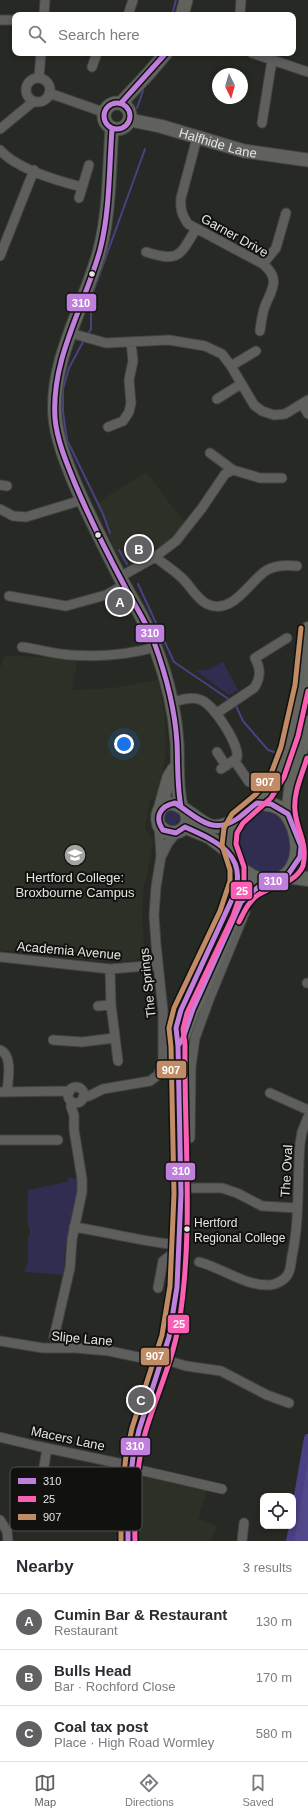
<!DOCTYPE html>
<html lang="en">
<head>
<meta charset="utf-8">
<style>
	:root { --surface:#fff; --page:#f2f2f3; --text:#2b2b33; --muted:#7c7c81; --line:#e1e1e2; --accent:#616164 }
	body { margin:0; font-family:Helvetica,sans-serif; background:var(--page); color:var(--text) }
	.controls { position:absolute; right:12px; bottom:12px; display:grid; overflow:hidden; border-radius:8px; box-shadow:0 2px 6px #0003 }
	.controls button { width:36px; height:36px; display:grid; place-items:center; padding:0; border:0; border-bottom:1px solid var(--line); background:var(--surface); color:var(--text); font:20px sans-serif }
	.compass { position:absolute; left:212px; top:68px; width:36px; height:36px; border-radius:50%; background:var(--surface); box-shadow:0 2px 6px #0003; rotate:175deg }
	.you { position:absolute; left:124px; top:744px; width:14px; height:14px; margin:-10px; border:3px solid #fff; border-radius:50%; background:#1a73e8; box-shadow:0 0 0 6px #1a73e833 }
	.badge { display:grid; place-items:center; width:26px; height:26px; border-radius:50%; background:var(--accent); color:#fff; font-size:13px; font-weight:700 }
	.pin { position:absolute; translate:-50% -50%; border:2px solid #fff; box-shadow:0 1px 4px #0006 }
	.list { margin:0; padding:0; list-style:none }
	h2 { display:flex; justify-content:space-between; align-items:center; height:52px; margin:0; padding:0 16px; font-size:17px }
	h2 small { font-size:13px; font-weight:400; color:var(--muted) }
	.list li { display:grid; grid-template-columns:26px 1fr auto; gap:12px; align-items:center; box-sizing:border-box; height:56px; padding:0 16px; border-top:1px solid var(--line) }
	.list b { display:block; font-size:15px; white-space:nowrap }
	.list p { margin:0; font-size:13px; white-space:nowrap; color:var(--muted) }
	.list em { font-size:13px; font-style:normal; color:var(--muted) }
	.icon { flex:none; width:22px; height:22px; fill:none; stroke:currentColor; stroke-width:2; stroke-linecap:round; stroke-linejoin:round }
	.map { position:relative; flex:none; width:308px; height:1541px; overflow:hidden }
	.search { position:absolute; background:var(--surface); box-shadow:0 2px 6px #0003; left:12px; right:12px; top:12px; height:44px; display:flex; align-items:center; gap:10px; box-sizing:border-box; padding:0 14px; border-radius:8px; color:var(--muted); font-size:15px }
	.sheet { height:220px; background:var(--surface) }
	nav { display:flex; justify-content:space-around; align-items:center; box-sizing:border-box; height:56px; border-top:1px solid var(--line); background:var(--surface); font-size:11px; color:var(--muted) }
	nav a { display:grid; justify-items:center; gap:2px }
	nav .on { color:var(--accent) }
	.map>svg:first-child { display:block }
	.built { fill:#2c3026 }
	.green { fill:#312d51 }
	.forest { fill:#514889 }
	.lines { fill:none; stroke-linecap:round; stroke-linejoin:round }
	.stream { stroke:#4a4083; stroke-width:2 }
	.canal { stroke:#4a4083; stroke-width:8 }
	.street-casing { stroke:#424441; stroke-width:11 }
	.secondary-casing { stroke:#424441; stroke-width:15 }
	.primary-casing { stroke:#424441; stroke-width:16 }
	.street { stroke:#5e5f5c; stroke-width:9 }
	.secondary { stroke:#61625e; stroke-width:13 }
	.primary { stroke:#63655f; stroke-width:14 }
	.bus-1-casing { stroke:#11120f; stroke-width:8 }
	.bus-2-casing { stroke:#11120f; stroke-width:8 }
	.bus-3-casing { stroke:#11120f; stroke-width:8 }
	.bus-1 { stroke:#c07fdc; stroke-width:5 }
	.bus-2 { stroke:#f860b3; stroke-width:5 }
	.bus-3 { stroke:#c18c65; stroke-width:5 }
	.bus-dot { fill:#e4e6e2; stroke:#11120f; stroke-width:1.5 }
	.labels { text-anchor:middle; stroke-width:4; stroke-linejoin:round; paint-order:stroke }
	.bus-label { font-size:12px; fill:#e4e6e2; stroke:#11120f; text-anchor:start }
	.street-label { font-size:13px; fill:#e4e6e2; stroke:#11120f }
	.poi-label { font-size:13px; fill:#e4e6e2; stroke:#11120f }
	.key { fill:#11120f; stroke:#50524e; stroke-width:1 }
	.key-label { font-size:11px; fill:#e4e6e2 }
	.line-badge { stroke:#11120f; stroke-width:1.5 }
	.badge-label { font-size:11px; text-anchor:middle; font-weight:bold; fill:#fff }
</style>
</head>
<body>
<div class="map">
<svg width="308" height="1541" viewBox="0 0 308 1541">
	<rect width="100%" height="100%" fill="#272925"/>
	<path class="built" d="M146,472l38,50 -14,18 -37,24 -6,2 -5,-4 -9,-16 -16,-43z
		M5,655l50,3 22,4 -5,28 40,-2 46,-8 7,38 1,29 -5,47 -11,7 -5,28 9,11 -11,53 -1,26 3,37 -20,6 -30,-1 -95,-11v-282z
		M138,1474l69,16 -9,29 19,7 -6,15h-76l-2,-36z"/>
	<path class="green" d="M223,662l15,28 -9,5 -33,-24 13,-2z
		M264,808l16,7 11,19v27l-12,11 -11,3 -21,-7 -13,-18v-16l17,-20z
		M163 817a8 8 0 1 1 16 0a8 8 0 1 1-16 0Z
		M69,1178h9c0,23 -9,46 -12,69l-1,2 -1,16 3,5 -1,5 -42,-3 4,-10v-24l2,-6 -3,-12 1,-30 39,-8z"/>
	<path class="forest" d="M308,1454v87h-15z"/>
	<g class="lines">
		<path class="stream" d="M172,15l4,-15
			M137,108l6,-17
			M87,335l4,-6v-31l54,-149
			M84,340l-15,28 -6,21v23l4,28 36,74 7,19
			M119,550l8,14
			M138,584l36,78 56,38
			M235,704l8,17 25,29 12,4"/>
		<path class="canal" d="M293,1524l15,-86
			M290,1541l3,-15"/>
		<g class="street-casing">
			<path id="street" d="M44,15l1,-15
				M128,15l5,-15
				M240,15l1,-15
				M0,20h15
				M252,53l56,19
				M92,67l5,-14
				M39,77l2,-24
				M26 90a12 12 0 1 1 24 0a12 12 0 1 1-24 0Z
				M49,93l54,19
				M262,123l10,-63
				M0,129l34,-28
				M197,138l-16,60c-1,11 1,17 7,26l75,40c18,15 9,25 2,42 -3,8 -4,17 -5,25
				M0,150c17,19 58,31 82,37
				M79,198l10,-33
				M146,252c33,10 33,5 50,-23
				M0,256l34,-86
				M263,264l13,-16 10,-35
				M70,333l36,10 63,-3 36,6 17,8 9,12 23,39 8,6 12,4 11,-1 23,-14
				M231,366l25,-15
				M217,399l24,-15
				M302,404l6,10
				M108,427l15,-6 6,-9 2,-9 -2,-23 4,-19 -2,-19
				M210,453l23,17
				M0,485l7,1
				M0,509l13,7 13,1 56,-17
				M155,557c9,7 20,14 28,22 8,8 14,20 24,25 26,12 42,-23 60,-34 9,-5 20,-5 30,-4
				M120,577l35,-20 21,-16 26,-33 23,-34 8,-4 27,8h22
				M9,596l57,10 40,-11 18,-10
				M22,647c16,2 32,7 48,8 29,2 58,0 86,-8
				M171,703c9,-3 20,-7 30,-3 12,4 39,45 36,58l-16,11
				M217,713l37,-25c7,-10 7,-19 1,-30l32,-20
				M217,752l9,14
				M234,760l15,22
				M162,855l6,-12 8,-10
				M0,957l110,12 48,-4
				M110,969l1,36
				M307,983h1
				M98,1006l13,-1 7,56
				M53,1040l29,2 32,-4
				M0,1050c13,5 8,30 7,42
				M68 1095a8 8 0 1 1 16 0a8 8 0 1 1-16 0Z
				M0,1092l70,-1
				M270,1093l38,17
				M83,1097l6,-1 14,-7 47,-8 8,-6 5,-12v-52l-7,-67 -2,-29 2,-28 5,-31 -2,-30
				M190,1138l1,-71 4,-29 15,-41 35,-85
				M0,1140h58
				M181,1188h41l15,5 25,13 35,2
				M74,1227c32,5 63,13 95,17
				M199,1262c24,6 45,24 71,23 7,-1 15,-5 18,-11 3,-5 3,-12 4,-18 8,-36 5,-75 8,-112l2,-12 6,-15
				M158,1288l5,-27 9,-7 7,1
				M54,1337l16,-69 2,-29 10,-47v-13l-8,-49v-15l-3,-8v-5
				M0,1341l43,7h33l33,3 53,11
				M163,1359l23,7 35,5 46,24 22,8
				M0,1437l37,9 95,20
				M131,1468l91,21
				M38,1504l9,-56
				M0,1520l7,11 1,10
				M242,1541l2,-18"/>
		</g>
		<g class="secondary-casing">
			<g id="secondary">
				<path d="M182,15l4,-15"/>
				<circle cx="117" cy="116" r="13"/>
				<path d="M121,103l28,-30 17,-20"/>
				<path id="s1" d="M130,120l30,6 84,25 64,9"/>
				<path d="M112,129c-3,40 -2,81 -12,120 -14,55 -50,110 -45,168 2,22 10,42 18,62 15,36 33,71 51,106 12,21 24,41 32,64 11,29 19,62 21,94 1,22 -1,42 4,64"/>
				<path d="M160,809l9,-32 5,-8"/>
				<path d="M185,810c7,14 -3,25 -18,22l-8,-6c-2,-6 -2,-13 2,-18 13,-16 36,15 50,18 8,2 17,-2 24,-5"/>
				<path d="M185,827l24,10 20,15"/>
			</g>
		</g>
		<g class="primary-casing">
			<path id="primary" d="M257,803c21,1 29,5 37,25 14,42 -18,70 -53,41 -29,-23 -7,-51 16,-66z
				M257,803l21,-29 9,-25 16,-73 2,-18 -1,-10 4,-19
				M288,814l4,-32 16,-59
				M287,876l21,3
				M181,1041l12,-32 8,-16 36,-84c9,-14 19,-21 33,-27
				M128,1541c-2,-37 2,-75 11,-111 10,-36 27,-70 33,-107 8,-48 9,-98 9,-147 0,-44 -5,-87 -3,-130l-3,-9 7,-30 52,-113 4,-12 -1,-16"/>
		</g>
		<use href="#street" class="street"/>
		<use href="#secondary" class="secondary"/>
		<use href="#primary" class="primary"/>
		<g class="bus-1-casing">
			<path id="bus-1" d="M104 116a13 13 0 1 1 26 0a13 13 0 1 1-26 0Z
				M121,103l45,-50
				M112,129c-3,40 -2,82 -12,121 -15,55 -49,108 -45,168 2,23 12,46 21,68 14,33 31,67 48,99 10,19 22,37 30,57 12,33 21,66 23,101 1,22 0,43 4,64
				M175,803c21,13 36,33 62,16 7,-5 13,-11 20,-16l14,1 17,10 13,32 -1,11 -13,19 -29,11 -17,15 -48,107 -10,29 -5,8 -2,-18 5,-18 52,-113c17,-41 -16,-56 -48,-70l-9,6 -13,-3c-9,-13 -3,-24 12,-27z
				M128,1541v-42l5,-42 6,-27 30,-93 8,-50 4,-93 -3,-148"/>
		</g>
		<g class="bus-2-casing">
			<path id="bus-2" d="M239,922c5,-10 10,-21 19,-27 16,-11 36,-10 45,-29 5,-24 -6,-34 -8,-55 -2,-18 7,-36 12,-53
				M135,1541c-1,-37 1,-75 11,-111 11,-36 27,-70 33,-107 15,-92 5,-185 6,-278l-2,-16 4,-16 46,-97 11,-32v-17l-8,-23 1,-11 6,-10 28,-25 13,-21 14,-41 10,-45"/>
		</g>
		<g class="bus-3-casing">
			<path id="bus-3" d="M121,1541v-42l5,-43 6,-28 30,-93 8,-49 4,-92 -3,-147 -2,-19 5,-20 46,-97 10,-30v-11l-8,-25 2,-17 8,-14 23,-19 8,-9 9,-15 9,-24 14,-62 6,-57"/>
		</g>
		<use href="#bus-1" class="bus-1"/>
		<use href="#bus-2" class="bus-2"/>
		<use href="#bus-3" class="bus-3"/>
	</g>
	<defs>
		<g id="university-disc" transform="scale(1.15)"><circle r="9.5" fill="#a2a4a0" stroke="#11120f"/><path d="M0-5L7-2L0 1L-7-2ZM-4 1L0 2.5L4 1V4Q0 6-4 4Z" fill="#fff"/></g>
	</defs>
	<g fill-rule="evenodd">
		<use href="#university-disc" x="75" y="855"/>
	</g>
	<g class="bus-dot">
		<circle cx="92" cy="274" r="3.5"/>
		<circle cx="98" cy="535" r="3.5"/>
		<circle cx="187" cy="1229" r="3.5"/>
	</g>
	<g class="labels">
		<g class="bus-label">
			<text x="194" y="1227">Hertford<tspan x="194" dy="15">Regional College</tspan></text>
		</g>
		<g class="street-label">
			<text dy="5" stroke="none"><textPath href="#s1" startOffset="91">Halfhide Lane</textPath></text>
			<text transform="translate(235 235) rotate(29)" y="5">Garner Drive</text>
			<text transform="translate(69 950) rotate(5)" y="5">Academia Avenue</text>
			<text transform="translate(147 983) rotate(-96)" y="5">The Springs</text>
			<text transform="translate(286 1171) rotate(-87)" y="5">The Oval</text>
			<text transform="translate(82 1338) rotate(5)" y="5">Slipe Lane</text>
			<text transform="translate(68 1438) rotate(12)" y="5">Macers Lane</text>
		</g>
		<g class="poi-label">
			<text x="75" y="882">Hertford College:<tspan x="75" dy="15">Broxbourne Campus</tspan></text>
		</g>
	</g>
	<rect x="10" y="1467" width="132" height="64" rx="6" class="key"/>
	<rect x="18" y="1478" width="18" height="6" fill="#c07fdc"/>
	<rect x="18" y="1496" width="18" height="6" fill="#f860b3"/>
	<rect x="18" y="1514" width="18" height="6" fill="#c18c65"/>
	<g class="key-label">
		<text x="43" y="1485">310</text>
		<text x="43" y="1503">25</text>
		<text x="43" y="1521">907</text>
	</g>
	<g class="line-badge">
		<rect x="66" y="293" width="31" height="19" rx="4" fill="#c07fdc"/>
		<rect x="135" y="624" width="30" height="19" rx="4" fill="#c07fdc"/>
		<rect x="250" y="772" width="31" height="20" rx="4" fill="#c18c65"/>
		<rect x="258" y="872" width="31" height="19" rx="4" fill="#c07fdc"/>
		<rect x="230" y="881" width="23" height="19" rx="4" fill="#f860b3"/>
		<rect x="156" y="1060" width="31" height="19" rx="4" fill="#c18c65"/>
		<rect x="165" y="1162" width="31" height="19" rx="4" fill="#c07fdc"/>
		<rect x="167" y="1314" width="23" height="20" rx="4" fill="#f860b3"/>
		<rect x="140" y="1347" width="30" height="19" rx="4" fill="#c18c65"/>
		<rect x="120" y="1437" width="31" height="19" rx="4" fill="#c07fdc"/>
	</g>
	<g class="badge-label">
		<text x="81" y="307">310</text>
		<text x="150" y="637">310</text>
		<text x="265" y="786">907</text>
		<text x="273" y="885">310</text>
		<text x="242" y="895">25</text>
		<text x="171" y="1074">907</text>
		<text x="181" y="1175">310</text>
		<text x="179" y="1328">25</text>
		<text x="155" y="1360">907</text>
		<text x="135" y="1450">310</text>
	</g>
</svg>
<div class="controls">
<button><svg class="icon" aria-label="locate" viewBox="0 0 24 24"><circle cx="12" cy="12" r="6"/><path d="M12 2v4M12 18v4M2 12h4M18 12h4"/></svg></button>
</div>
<svg class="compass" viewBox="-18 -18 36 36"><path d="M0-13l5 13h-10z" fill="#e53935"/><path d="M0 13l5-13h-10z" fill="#7c7c81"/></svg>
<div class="you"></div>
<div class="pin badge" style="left:120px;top:602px">A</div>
<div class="pin badge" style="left:139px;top:549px">B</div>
<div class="pin badge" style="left:141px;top:1400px">C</div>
<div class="search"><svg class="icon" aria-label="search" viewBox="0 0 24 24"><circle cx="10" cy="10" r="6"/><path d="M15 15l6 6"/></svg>Search here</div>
</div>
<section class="sheet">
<h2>Nearby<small>3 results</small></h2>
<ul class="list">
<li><span class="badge">A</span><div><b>Cumin Bar &amp; Restaurant</b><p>Restaurant</p></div><em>130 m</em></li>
<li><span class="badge">B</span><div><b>Bulls Head</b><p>Bar · Rochford Close</p></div><em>170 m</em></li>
<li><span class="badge">C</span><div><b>Coal tax post</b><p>Place · High Road Wormley</p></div><em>580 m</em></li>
</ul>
</section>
<nav>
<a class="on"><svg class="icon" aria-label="map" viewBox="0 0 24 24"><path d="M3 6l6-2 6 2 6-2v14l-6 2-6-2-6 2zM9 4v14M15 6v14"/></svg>Map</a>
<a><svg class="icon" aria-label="directions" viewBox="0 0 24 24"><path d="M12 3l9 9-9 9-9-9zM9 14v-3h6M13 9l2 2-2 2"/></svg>Directions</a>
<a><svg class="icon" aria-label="saved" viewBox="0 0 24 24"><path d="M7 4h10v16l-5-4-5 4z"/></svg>Saved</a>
</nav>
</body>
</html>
